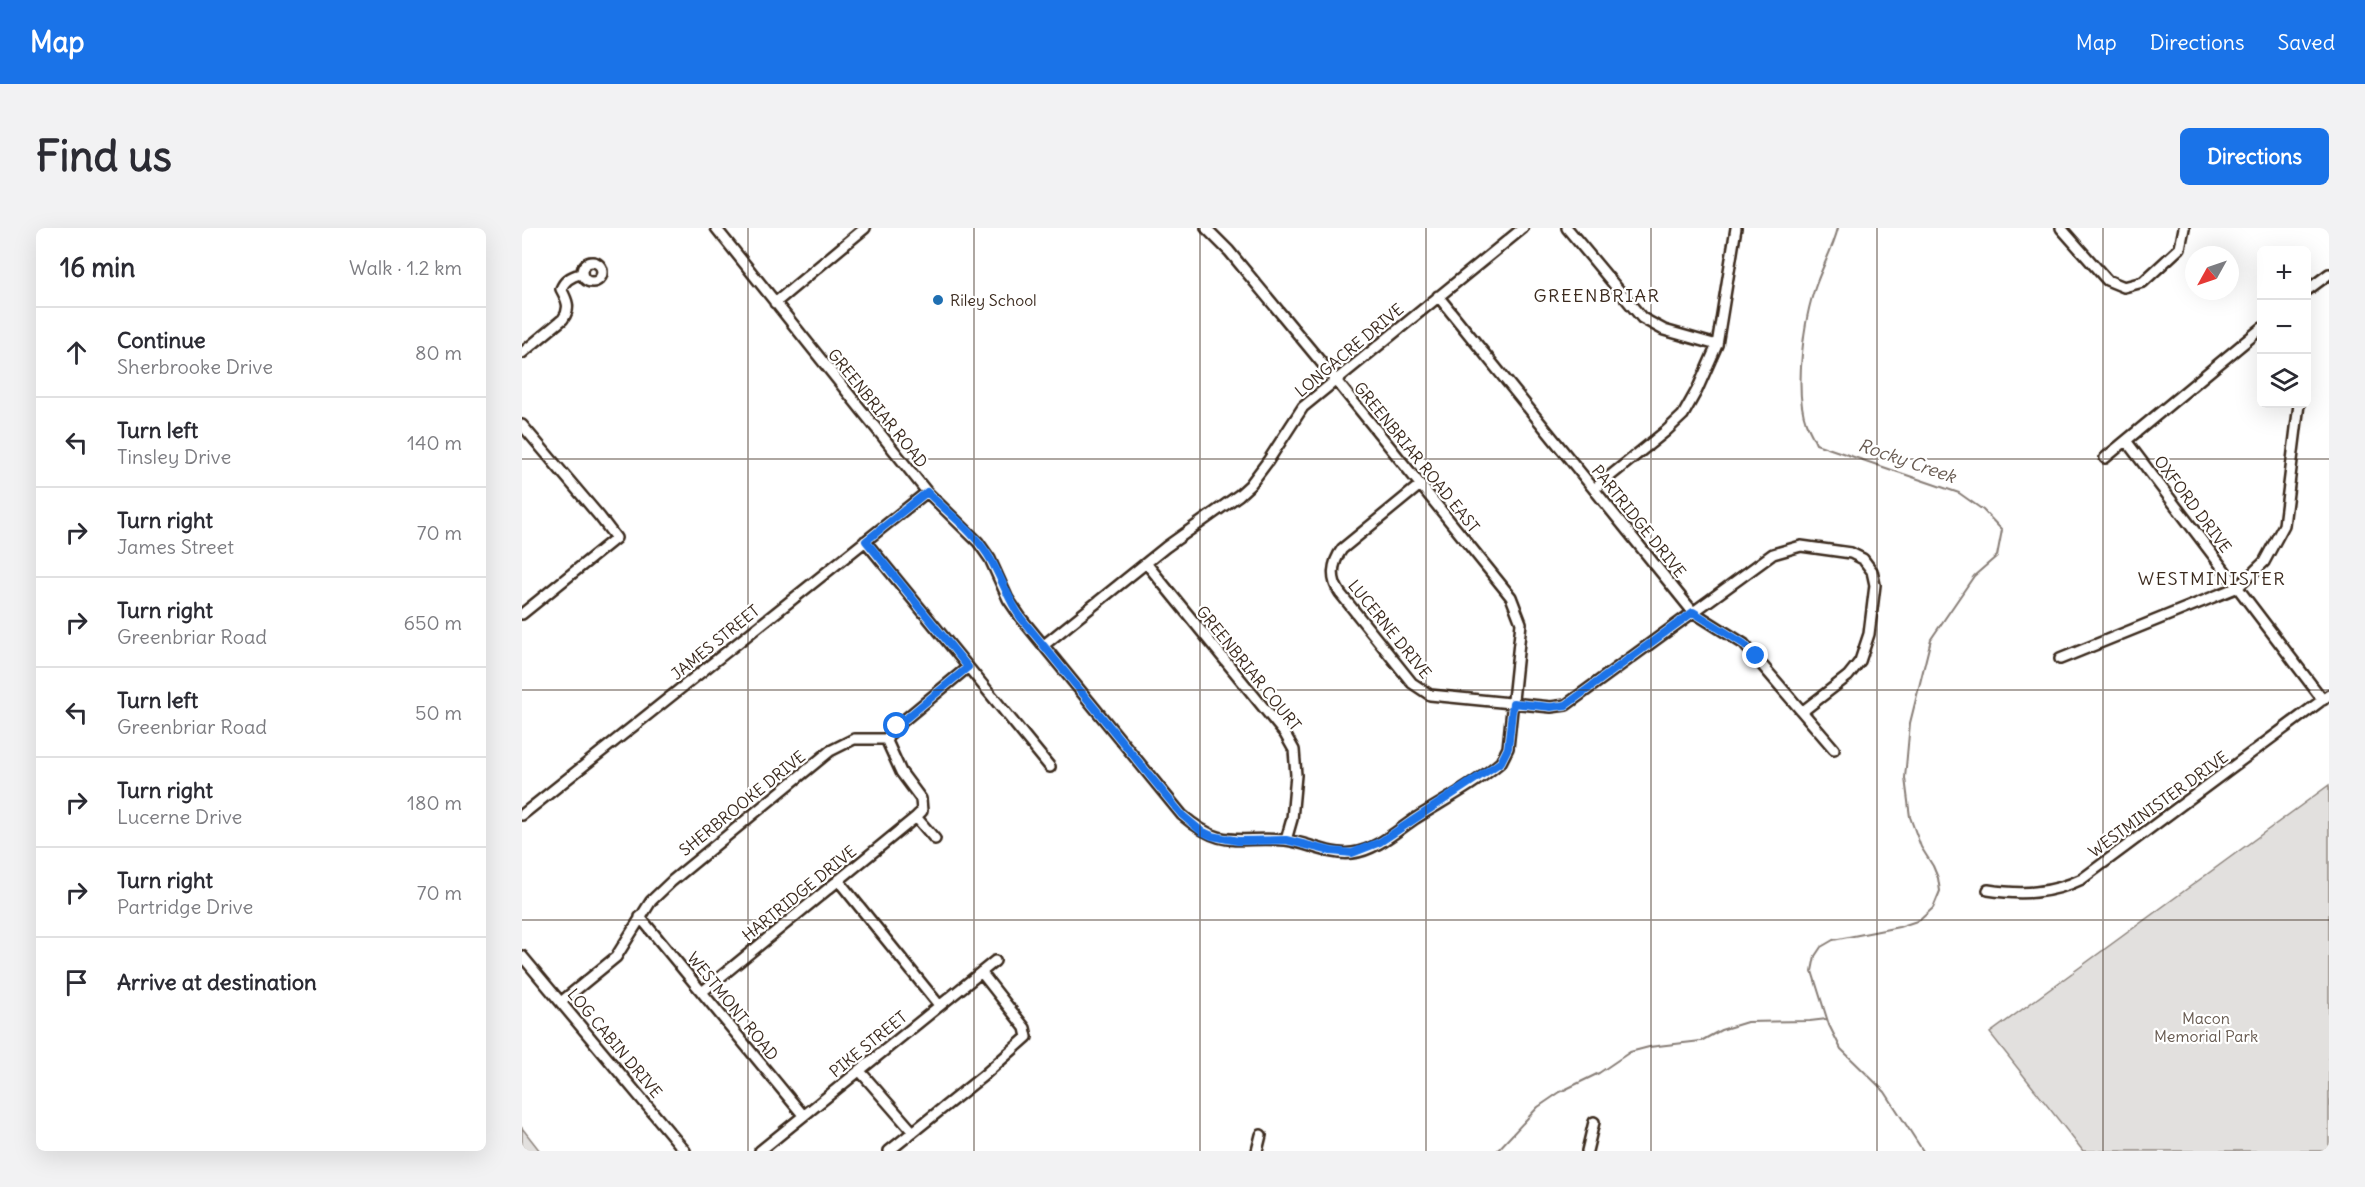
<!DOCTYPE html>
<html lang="en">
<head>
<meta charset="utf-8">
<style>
	:root { --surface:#fff; --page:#f2f2f3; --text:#2b2b33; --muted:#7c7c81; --line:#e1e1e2; --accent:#1a73e8 }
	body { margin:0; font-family:Delius,sans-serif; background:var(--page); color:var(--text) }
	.controls { position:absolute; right:18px; top:18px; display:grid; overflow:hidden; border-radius:9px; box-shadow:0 6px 24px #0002 }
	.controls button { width:54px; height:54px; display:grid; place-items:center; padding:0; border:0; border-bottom:2px solid var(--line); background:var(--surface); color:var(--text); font:30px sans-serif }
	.compass { position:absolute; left:1663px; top:18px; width:54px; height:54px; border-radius:50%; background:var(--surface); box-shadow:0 6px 24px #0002; rotate:230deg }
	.stop { position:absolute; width:18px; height:18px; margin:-14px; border:4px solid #1a73e8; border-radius:50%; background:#fff }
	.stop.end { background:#1a73e8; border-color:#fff; box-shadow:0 2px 6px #0008 }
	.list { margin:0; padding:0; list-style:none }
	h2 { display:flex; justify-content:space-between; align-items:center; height:78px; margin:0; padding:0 24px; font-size:26px }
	h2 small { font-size:20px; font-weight:400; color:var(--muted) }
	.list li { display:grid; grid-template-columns:39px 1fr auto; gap:18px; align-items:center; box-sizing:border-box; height:90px; padding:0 24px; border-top:2px solid var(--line) }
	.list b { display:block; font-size:22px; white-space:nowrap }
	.list p { margin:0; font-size:20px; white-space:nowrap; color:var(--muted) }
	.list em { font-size:20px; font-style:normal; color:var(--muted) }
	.icon { flex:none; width:33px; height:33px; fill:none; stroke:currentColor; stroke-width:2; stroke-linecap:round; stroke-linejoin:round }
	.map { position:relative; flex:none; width:1807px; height:923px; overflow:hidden; border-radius:9px }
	header { display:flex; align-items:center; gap:36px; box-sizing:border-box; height:84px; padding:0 30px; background:var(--accent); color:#fff }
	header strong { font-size:28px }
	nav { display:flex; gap:33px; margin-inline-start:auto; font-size:21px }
	.intro { display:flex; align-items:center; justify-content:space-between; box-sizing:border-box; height:144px; padding:0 36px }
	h1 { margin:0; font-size:42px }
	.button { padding:15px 27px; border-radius:9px; background:var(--accent); color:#fff; font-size:21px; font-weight:700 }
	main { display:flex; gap:36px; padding:0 36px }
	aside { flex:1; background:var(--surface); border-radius:9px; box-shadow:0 6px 24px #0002 }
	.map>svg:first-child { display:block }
	.green { fill:#e2e0de; stroke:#8e857e; stroke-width:1.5 }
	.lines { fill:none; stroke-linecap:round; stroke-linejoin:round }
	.stream { stroke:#887e77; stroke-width:2 }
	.minor-casing { stroke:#3b2a1e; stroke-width:14 }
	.minor { stroke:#fff; stroke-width:9 }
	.route { stroke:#1a73e8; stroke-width:8 }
	.grid { fill:none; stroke:#3b2a1e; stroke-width:1.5; stroke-opacity:0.55 }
	.poi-dot { fill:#1f6fb2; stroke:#fff; stroke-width:2 }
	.labels { text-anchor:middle; stroke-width:4.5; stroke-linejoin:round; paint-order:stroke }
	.poi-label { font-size:16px; fill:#3b2a1e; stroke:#fff; text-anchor:start }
	.street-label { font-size:16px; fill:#3b2a1e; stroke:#fff }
	.park-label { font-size:16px; fill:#65584e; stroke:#fff }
	.neighbourhood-label { font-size:18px; letter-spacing:1.5px; fill:#3b2a1e; stroke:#fff }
	.water-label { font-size:18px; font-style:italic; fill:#685b52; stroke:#fff }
</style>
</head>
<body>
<header>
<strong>Map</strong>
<nav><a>Map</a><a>Directions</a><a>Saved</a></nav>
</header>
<div class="intro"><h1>Find us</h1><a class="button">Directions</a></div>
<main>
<aside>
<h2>16 min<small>Walk · 1.2 km</small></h2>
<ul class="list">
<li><svg class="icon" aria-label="ahead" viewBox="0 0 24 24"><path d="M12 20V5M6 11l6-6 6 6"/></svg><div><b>Continue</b><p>Sherbrooke Drive</p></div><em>80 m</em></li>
<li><svg class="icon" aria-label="left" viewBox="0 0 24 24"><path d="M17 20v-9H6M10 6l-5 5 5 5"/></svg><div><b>Turn left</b><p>Tinsley Drive</p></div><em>140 m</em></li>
<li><svg class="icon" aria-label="right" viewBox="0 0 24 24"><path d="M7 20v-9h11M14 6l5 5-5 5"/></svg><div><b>Turn right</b><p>James Street</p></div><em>70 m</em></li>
<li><svg class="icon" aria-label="right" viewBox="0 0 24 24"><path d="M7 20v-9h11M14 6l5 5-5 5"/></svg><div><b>Turn right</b><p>Greenbriar Road</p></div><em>650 m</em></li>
<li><svg class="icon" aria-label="left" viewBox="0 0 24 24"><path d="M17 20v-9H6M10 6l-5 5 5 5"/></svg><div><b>Turn left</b><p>Greenbriar Road</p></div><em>50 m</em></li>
<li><svg class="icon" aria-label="right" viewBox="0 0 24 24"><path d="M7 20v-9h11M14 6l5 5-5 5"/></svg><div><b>Turn right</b><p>Lucerne Drive</p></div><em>180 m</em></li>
<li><svg class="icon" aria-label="right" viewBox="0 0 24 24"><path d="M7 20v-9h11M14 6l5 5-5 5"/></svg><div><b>Turn right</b><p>Partridge Drive</p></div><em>70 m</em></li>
<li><svg class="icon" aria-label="arrive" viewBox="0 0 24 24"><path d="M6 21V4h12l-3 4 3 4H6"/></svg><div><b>Arrive at destination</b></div></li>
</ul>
</aside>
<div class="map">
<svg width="1807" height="923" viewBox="0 0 1807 923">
	<rect width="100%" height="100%" fill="#fff"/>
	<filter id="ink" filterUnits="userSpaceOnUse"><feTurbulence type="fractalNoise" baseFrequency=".0167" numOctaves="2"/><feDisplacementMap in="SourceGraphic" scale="12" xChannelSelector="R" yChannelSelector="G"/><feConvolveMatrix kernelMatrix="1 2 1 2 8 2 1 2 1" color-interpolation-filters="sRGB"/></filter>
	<g filter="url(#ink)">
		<path class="green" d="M1807,557v366h-246l-93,-118z
			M0,900l18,23h-18z"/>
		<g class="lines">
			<path class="stream" d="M1316,0c-5,20 -15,37 -22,57 -12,32 -22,105 -10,138 3,7 7,14 10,21l143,49 24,17 19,20 -5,26 -23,20 -43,63 -21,84 -5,55 5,39 11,30 12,19 5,12 2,13 -7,17 -13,12 -21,7 -66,13 -12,7 -6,9 -3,15 17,54 12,24 44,43 38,59
				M975,923l41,-44 22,-15 39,-19 31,-21 19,-5 52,-6 20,-11 26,-8 63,-1 17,-2"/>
			<g class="minor-casing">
				<path id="minor" d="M194,0l211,264 51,50 12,17 18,40 13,19 161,197c42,36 55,21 103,25 22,2 44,16 67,13 23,-2 46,-23 64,-35 29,-18 59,-34 85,-56l7,-14 13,-125 -10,-26 -176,-218 -106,-128 -23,-23
					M1045,0l75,90 22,12 53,15
					M1539,0l46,52 17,7 19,-5 37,-34 4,-20
					M60 44a10 10 0 1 1 20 0a10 10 0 1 1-20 0Z
					M1784,63l23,-17
					M916,68l255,316 51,32 90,105
					M253,75l90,-75
					M0,125l41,-34c8,-11 4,-19 -2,-30 3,-8 11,-13 19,-15
					M0,197l78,92 16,21 -94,76
					M1605,214l196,258
					M1583,230l157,-130
					M898,257l-78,64c-10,14 -12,30 -2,44l72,90 18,12 121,12 15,-2 207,-151 28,-8 50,7 12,6 9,12 3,14 -6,49 -9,27 -12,15 -45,35
					M1072,261l72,-58 17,-16 14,-25 20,-45 19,-117
					M343,313l185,226
					M624,335l139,171 9,16 2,25 -4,44 -6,21
					M522,417l122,-98 73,-52 11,-10 18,-24 35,-54 220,-179
					M1538,431l178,-72 26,-25 20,-37 15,-121
					M364,511l15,33 20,27 1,12 -6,6 19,22
					M364,511l11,-13 71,-59
					M0,587l405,-323
					M316,652l101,125
					M1466,662c33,5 63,4 94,-11l247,-184
					M118,689l163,198
					M0,728l163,195
					M180,764l214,-175
					M39,774l55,-45 35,-56 21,-20 158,-130 24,-12h32
					M337,842l54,62
					M238,923l235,-190
					M367,923l94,-75 44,-39 -2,-9 -44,-56
					M735,923l4,-16
					M1065,923l7,-29"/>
			</g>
			<use href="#minor" class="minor"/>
		</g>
	</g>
	<g class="lines" filter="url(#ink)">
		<path class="route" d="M375,498l71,-59 -102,-126 61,-49c21,21 49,41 64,68 11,19 17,39 30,58l161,197 19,16 11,5 26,5 48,-1 45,11 21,2 28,-11 121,-80 7,-14 5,-45 38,4 15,-2 127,-93 51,32 12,12"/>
	</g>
	<path class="grid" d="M226,0v923M452,0v923M678,0v923M904,0v923M1129,0v923M1355,0v923M1581,0v923M0,231h1807M0,462h1807M0,692h1807"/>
	<circle class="poi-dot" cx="416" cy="72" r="6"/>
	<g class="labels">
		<g class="poi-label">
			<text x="428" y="78">Riley School</text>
		</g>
		<g class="street-label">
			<text transform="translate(827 122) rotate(-40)" y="6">LONGACRE DRIVE</text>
			<text transform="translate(356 180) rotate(51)" y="6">GREENBRIAR ROAD</text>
			<text transform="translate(895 229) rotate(51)" y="6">GREENBRIAR ROAD EAST</text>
			<text transform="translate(1671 276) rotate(53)" y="6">OXFORD DRIVE</text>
			<text transform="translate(1117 293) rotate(51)" y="6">PARTRIDGE DRIVE</text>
			<text transform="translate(868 401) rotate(51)" y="6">LUCERNE DRIVE</text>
			<text transform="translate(193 414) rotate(-39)" y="6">JAMES STREET</text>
			<text transform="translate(727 440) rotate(51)" y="6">GREENBRIAR COURT</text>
			<text transform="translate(220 575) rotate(-39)" y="6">SHERBROOKE DRIVE</text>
			<text transform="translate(1636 576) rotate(-36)" y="6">WESTMINISTER DRIVE</text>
			<text transform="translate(277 665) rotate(-39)" y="6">HARTRIDGE DRIVE</text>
			<text transform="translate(211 778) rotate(51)" y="6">WESTMONT ROAD</text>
			<text transform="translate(93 815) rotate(50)" y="6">LOG CABIN DRIVE</text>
			<text transform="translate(346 816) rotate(-39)" y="6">PIKE STREET</text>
		</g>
		<g class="park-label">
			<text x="1684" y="796">Macon<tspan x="1684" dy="18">Memorial Park</tspan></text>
		</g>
		<g class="neighbourhood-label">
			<text x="1075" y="74">GREENBRIAR</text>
			<text x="1690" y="357">WESTMINISTER</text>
		</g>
		<g class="water-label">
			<text transform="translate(1385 233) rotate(19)" y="6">Rocky Creek</text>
		</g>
	</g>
</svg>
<div class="controls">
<button>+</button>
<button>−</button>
<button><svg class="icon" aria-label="layers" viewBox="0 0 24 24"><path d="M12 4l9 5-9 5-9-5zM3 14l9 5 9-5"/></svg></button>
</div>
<svg class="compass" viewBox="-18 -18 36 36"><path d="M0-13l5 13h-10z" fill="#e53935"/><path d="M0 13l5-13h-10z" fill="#7c7c81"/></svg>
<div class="stop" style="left:375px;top:498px"></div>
<div class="stop end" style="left:1234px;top:428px"></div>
</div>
</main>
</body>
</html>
